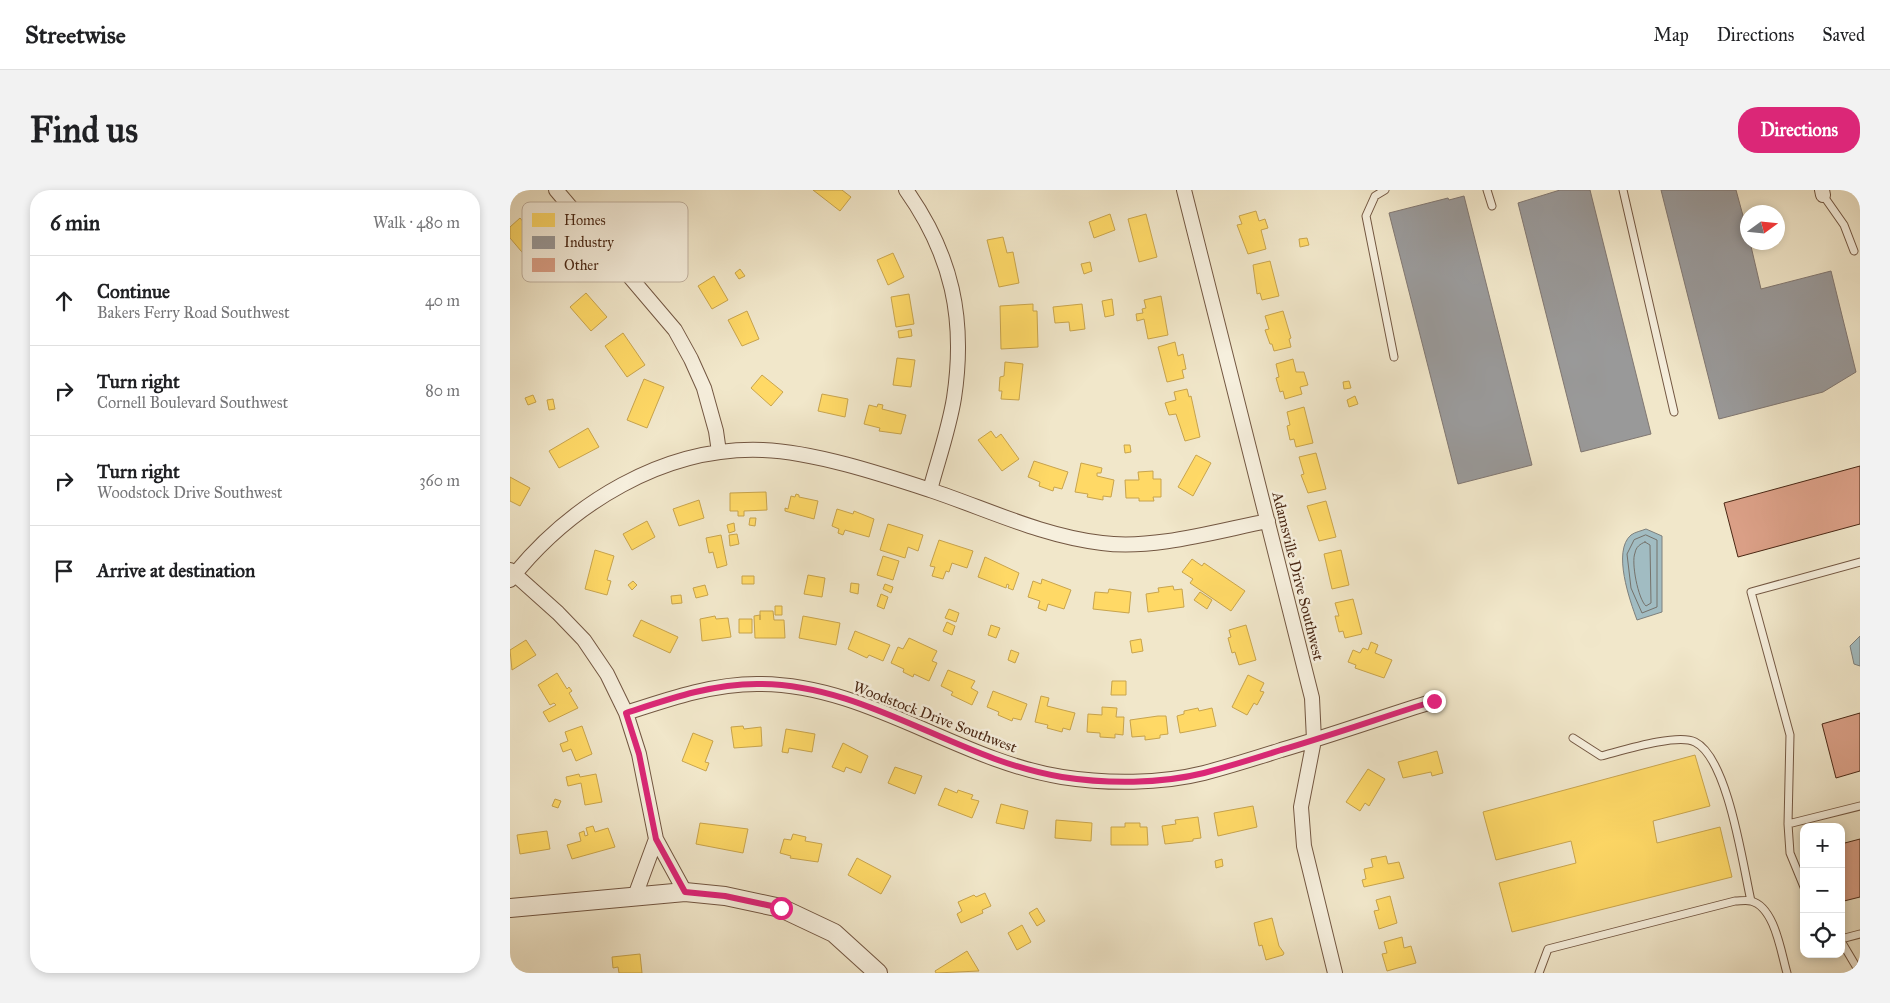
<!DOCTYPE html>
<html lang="en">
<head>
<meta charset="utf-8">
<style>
	:root { --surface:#fff; --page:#f2f2f2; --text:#202124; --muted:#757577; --line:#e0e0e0; --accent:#db2777 }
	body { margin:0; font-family:"IM FELL Great Primer",serif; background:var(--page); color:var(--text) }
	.controls { position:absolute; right:15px; bottom:15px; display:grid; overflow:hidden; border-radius:10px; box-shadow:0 2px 8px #0003 }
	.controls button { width:45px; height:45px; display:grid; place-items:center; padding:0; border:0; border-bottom:1px solid var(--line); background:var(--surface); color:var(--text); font:25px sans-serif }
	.compass { position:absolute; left:1230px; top:15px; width:45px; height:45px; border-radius:50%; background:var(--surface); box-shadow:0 2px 8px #0003; rotate:75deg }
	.stop { position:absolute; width:15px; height:15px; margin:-11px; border:4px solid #db2777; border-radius:50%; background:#fff }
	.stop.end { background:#db2777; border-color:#fff; box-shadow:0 1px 5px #0008 }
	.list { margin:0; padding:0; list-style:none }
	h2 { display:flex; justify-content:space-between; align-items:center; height:65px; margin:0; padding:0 20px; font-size:21px }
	h2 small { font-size:16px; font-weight:400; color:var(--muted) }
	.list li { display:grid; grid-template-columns:32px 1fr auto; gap:15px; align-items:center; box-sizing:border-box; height:90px; padding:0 20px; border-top:1px solid var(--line) }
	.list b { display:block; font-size:19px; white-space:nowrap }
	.list p { margin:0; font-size:16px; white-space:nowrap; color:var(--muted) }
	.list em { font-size:16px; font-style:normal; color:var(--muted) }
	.icon { flex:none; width:28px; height:28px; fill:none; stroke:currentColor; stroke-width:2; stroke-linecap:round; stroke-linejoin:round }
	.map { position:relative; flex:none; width:1350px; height:783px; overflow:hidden; border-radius:20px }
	header { display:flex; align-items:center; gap:30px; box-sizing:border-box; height:70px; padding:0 25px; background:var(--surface); border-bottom:1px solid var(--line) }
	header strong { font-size:24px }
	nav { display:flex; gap:28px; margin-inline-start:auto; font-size:18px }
	.intro { display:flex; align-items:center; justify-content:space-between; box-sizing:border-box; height:120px; padding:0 30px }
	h1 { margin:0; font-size:35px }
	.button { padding:12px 22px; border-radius:20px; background:var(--accent); color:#fff; font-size:18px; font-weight:700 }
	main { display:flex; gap:30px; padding:0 30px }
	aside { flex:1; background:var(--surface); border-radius:20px; box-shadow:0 2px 8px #0003 }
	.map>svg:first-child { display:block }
	.water { fill:#a1bcc2; stroke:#7e807c }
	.homes { fill:#ffd966; stroke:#c8a44d }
	.industry { fill:#999; stroke:#817771 }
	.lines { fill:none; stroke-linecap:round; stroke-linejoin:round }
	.shore { stroke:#75726b; stroke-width:1 }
	.building { fill:#da9f86; stroke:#492714 }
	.service-casing { stroke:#735742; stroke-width:9 }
	.minor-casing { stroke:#735742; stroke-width:16 }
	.tertiary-casing { stroke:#735742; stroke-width:20 }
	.service { stroke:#f6efdd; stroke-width:7 }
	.minor { stroke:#f6efdd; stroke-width:14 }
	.tertiary { stroke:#f6efdd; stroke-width:18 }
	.route { stroke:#db2777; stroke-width:6 }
	.labels { text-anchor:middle; stroke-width:5; stroke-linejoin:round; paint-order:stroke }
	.street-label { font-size:15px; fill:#492714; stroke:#f6efdd }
	.key { fill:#f6efdd; stroke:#c2b3a1; stroke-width:1 }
	.key-label { font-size:14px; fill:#492714 }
</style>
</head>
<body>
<header>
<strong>Streetwise</strong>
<nav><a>Map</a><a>Directions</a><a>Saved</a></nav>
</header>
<div class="intro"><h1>Find us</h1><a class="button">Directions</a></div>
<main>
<aside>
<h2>6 min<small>Walk · 480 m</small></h2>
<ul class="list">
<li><svg class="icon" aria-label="ahead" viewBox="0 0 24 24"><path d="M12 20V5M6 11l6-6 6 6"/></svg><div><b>Continue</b><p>Bakers Ferry Road Southwest</p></div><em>40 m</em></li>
<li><svg class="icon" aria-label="right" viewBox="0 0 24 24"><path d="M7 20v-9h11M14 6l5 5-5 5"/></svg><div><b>Turn right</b><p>Cornell Boulevard Southwest</p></div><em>80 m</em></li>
<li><svg class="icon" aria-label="right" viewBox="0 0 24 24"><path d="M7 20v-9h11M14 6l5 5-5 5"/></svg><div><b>Turn right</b><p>Woodstock Drive Southwest</p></div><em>360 m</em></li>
<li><svg class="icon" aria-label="arrive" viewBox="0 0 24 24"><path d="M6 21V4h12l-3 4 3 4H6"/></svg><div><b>Arrive at destination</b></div></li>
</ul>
</aside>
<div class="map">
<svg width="1350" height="783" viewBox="0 0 1350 783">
	<rect width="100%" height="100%" fill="#f1e7ca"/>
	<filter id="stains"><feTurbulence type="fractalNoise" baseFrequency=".004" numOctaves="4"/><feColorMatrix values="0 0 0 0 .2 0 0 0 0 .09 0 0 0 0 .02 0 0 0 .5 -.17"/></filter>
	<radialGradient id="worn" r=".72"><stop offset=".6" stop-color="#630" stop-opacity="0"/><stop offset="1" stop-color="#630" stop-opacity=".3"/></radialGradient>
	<path class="water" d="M1136,339l16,7v76l-25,8c-7,-19 -25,-69 -6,-85 4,-3 10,-4 15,-6z
		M1350,446v30l-6,-2 -4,-18z"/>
	<path class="homes" d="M303,0h29l9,7 -11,14z
		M138,12l20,23 -13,12 -13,-14 -2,2 -3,-3 -3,3 -5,-6z
		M746,21l3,10 6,-2 3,9 -7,2 5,19 -18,5 -11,-29 5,-1 -3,-8z
		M600,24l5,16 -21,8 -5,-16z
		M636,24l11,43 -18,5 -11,-43z
		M10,28l29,34 -16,13 -23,-27v-11z
		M493,47l4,16 6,-1 6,31 -20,4 -12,-47z
		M797,48l2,7 -9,2 -1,-8z
		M383,63l11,24 -16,8 -11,-25z
		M760,71l9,35 -17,4 -2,-7 -3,1 -4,-29z
		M580,72l2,9 -8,3 -3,-10z
		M230,79l5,7 -6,3 -4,-6z
		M204,86l14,24 -16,9 -14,-23z
		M76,103l21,24 -16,14 -21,-24z
		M399,104l5,30 -18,3 -5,-30z
		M651,106l7,39 -20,4 -4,-20 -7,2 -1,-7 7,-1 -1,-4 4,-1 -2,-8z
		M602,109l2,16 -9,2 -3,-16z
		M523,114v7h4l1,36 -37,2 -1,-43z
		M572,114l3,25 -15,2 -1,-9 -14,1 -2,-16z
		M237,121l12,28 -17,7 -14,-26z
		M773,121l8,27 -2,1 2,8 -17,4 -2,-7h-2l-5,-14 4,-1 -4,-13z
		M401,139l1,7 -13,2 -1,-7z
		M113,143l22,32 -18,12 -22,-31z
		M665,152l3,14 5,-2 3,15 -4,1 2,8 -17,4 -9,-35z
		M387,168l18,2 -4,27 -18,-2z
		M783,169l3,13h8l4,13 -8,2 2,7 -17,5 -2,-8 -3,1 -4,-14 3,-1 -3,-13z
		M495,172l18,2 -4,36 -18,-1 1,-8h-3l1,-14 4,-1z
		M252,185l21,17 -12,14 -20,-18z
		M134,189l20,8 -17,41 -20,-8z
		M839,191l2,7 -7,1 -1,-7z
		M677,199l2,8 2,-1 9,41 -15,4 -9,-27 -7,1 -4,-12 11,-3 -2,-8z
		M312,204l26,5 -3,18 -27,-6z
		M23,205l3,7 -8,3 -3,-7z
		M845,206l3,8 -9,3 -2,-7z
		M43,209l2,10 -6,1 -2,-10z
		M368,214l5,1 -1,4 24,6 -5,19 -22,-3 1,-3 -16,-4 5,-19 8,2z
		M794,217l9,36 -17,4 -2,-8 -4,1 -3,-14 3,-1 -3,-13z
		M78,238l11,19 -40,21 -10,-17z
		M481,241l5,7 5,-4 18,25 -17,12 -24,-31z
		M614,255h6l1,7 -6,1z
		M806,263l10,36 -18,4 -7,-18 3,-1 -5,-17z
		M686,265l15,8 -18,33 -15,-9z
		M524,271l34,11 -6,17 -8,-2 -1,4 -14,-5 1,-4 -12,-5z
		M571,273l21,5 -1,5h-4v3l17,4 -3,17 -8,-1v4l-16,-3 1,-3 -13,-2z
		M643,281v8h8v18h-8l1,4h-15v-3h-13l-1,-18h14l-1,-8z
		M0,287l20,11 -10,18 -10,-5z
		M256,302l1,18 -23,1v5h-6v-5h-8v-18z
		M286,304l3,1v2l19,4 -4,18 -29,-8v-3l3,1 3,-13 4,1z
		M189,310l5,18 -25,8 -6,-17z
		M816,311l10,36 -17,4 -12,-35z
		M327,319l16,5 1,-3 20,8 -5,18 -24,-7 -2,5 -5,-2 1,-4 -7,-3z
		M240,328h6l-1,8 -6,-1z
		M137,331l8,16 -23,13 -9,-16z
		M224,333l1,8 -6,2 -2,-8z
		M378,334l35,11 -5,16 -10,-4 -3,11 -25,-8z
		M227,344l2,10 -9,2 -1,-11z
		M211,345l6,30 -10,3 -4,-16 -4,1 -3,-15z
		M429,350l34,11 -6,17 -15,-5 -3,9 -3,-1 -3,8 -11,-3 3,-9 -5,-1z
		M85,360l19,6 -7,24 4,1 -4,14 -22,-6z
		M831,360l8,35 -17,4 -8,-35z
		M373,366l16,5 -6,19 -16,-5z
		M475,367l34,16 -6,17 -5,-2 1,-3 -2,-1 -1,4 -28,-11z
		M682,369l10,7 2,-3 41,28 -14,20 -41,-28 3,-4 -11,-7z
		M298,385l17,3 -3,19 -18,-3z
		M232,386h12v8h-12z
		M532,389l29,11 -7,19 -16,-5 -2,7 -8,-3 2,-7 -12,-4 5,-16 8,3z
		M123,391l4,4 -5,5 -4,-5z
		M341,393l8,1 -1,10 -8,-2z
		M375,394l8,3 -2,6 -8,-4z
		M195,395l3,10 -12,3 -3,-10z
		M663,396l1,4 8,-1 2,18 -36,5 -2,-18 13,-2 -1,-4z
		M599,399l22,3 -2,21 -36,-4 2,-17 13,1z
		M690,402l12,8 -5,9 -13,-9z
		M371,404l7,3 -4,12 -7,-3z
		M171,405l1,8 -10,1 -1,-8z
		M843,409l9,35 -17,4 -2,-7 -4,1 -4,-16h4l-4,-13z
		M265,416h7v9h-7z
		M439,419l10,4 -3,9 -11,-4z
		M250,421h13l1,9h10l1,18h-30l-1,-22 6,-1v5z
		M205,426l1,3 12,-1 3,19 -29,4 -2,-22z
		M293,426l37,7 -4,22 -37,-7z
		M229,429h13v14h-13z
		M131,430l37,17 -8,16 -37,-17z
		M437,432l8,4 -3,9 -9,-4z
		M481,435l9,3 -4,10 -8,-3z
		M736,435l10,35 -17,5 -4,-13 -3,1 -4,-15 3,-1 -2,-7z
		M345,441l35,14 -7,16 -14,-6 -2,3 -19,-9z
		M399,448l28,13 -5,10 5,2 -8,18 -15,-7 -1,3 -10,-5 1,-3 -13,-6 7,-16 5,2z
		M631,449l2,12 -11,2 -2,-12z
		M16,450l10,15 -24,15 -2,-20z
		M861,452l7,3 -3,8 17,7 -8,18 -29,-10 1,-3 -8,-3 5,-12 7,3 3,-5 5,2z
		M501,460l8,3 -4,10 -7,-3z
		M438,480l27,11 -4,7 7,4 -6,13 -21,-10 2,-3 -12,-6z
		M47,483l10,16 2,-2 3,4 -3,2 9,15 -29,14 -6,-10 13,-7 -2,-2 -4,2 -12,-20z
		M738,485l16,8 -4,8 4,1 -7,13 -3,-2 -7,12 -15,-8z
		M602,491h14v14h-15z
		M483,501l34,13 -6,16 -8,-2 -1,3 -14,-6 1,-3 -12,-5z
		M531,506l8,2 -2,8 28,7 -5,17 -7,-2 -1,4 -15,-4 1,-3 -13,-3z
		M592,517l15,1 -1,9h8l-1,18 -8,-1v4l-15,-1v-4l-13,-1 1,-18 14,1z
		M688,518l1,3 13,-3 4,18 -36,7 -3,-17 7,-2v-3z
		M648,526h8l2,18 -8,1v3l-15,2v-4l-13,1 -2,-17z
		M72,536l10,28 -16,7 -5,-12 -8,3 -3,-8 8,-3 -3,-9z
		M233,536l1,3 17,-2 1,19 -28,2 -3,-21z
		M276,539l29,5 -3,18 -23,-4 -1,5 -6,-1z
		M183,543l20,8 -8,21 4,1 -3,8 -24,-10z
		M333,553l25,13 -7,17 -15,-6 -2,5 -12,-5z
		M927,561l6,22 -11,3 -1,-4 -28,6 -5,-16z
		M1185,565l15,51 -57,15 4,22 63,-16 12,50 -220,55 -13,-49 77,-20 -5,-22 -75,19 -13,-48z
		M385,577l27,9 -7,18 -27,-11z
		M858,579l17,10 -16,27 -4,-3 -5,8 -14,-9z
		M69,584l1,3 16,-3 6,28 -17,3 -4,-22 -13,3 -2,-9z
		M435,598l12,5 1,-3 15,5 -2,4 8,2 -7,17 -34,-13z
		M45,609l6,2 -3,7 -6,-2z
		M491,614l27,7 -4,18 -28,-6z
		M743,616l4,21 -39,9 -4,-23z
		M688,627l3,21 -8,1v2l-28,3 -3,-18 14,-2 -1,-4z
		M546,630l36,3 -1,18 -36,-3z
		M190,633l48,6 -5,24 -47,-9z
		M615,633h15v4h7l1,18h-37v-18h14z
		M83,636l2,6 13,-4 7,19 -43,12 -5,-14 14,-4 -2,-8 5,-2 1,5 3,-1 -2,-7z
		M37,641l3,18 -30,5 -3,-19z
		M283,644l13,3 -1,4 17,3 -4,18 -28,-4 1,-2 -11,-3 4,-14 7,1z
		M876,666l2,8 11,-2 5,16 -40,9 -2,-7 4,-1 -2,-10 9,-2 -2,-8z
		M347,668l34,18 -10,18 -33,-19z
		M712,669l1,7 -7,2 -1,-7z
		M475,703l6,13 -9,4 1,3 -22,10 -4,-9 5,-3 -4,-9 16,-7 2,2z
		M880,706l7,27 -18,6 -5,-18 5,-1 -3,-10z
		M527,718l8,13 -8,5 -8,-13z
		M762,728l7,28 5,7 -1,2 -17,5 -4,-15 -3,1 -5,-23z
		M512,735l9,17 -14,8 -9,-17z
		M892,747l2,11 7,-2 5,17 -29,8 -5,-17 5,-1 -3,-11z
		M457,761l12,20 -43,2 -1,-2z
		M130,764l2,19h-23l-1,-6 -5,1 -1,-11z"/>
	<path class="industry" d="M1050,0h30l61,244 -70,18 -63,-249z
		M1151,0h75l12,44v8h2l11,47 70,-18 25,101 -33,20 -104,27z
		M954,6l68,269 -74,19 -69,-271 59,-15 1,2z"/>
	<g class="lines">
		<path class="shore" d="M1136,345l11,5v67l-15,6 -11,-25 -4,-34 7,-14z
			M1135,352l5,3 1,58 -5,3c-8,-7 -15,-44 -11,-53 1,-6 5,-9 10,-11z"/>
	</g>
	<path class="building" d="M1350,276v58l-122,33 -14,-54z
		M1350,523v58l-24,7 -14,-54z
		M1350,649v58l-16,4 -3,-9v-48z"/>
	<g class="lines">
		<g class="service-casing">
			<path id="service" d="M875,0l-10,6 -9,20 28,141
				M977,0l5,16
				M1113,0l51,222
				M1313,5l21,30 10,26
				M1063,548l28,18c20,-5 76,-23 94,-14 33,16 48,124 56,159
				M1278,634l72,-18
				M1294,697l-14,-34 -2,-29 2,-89 -39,-143 109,-30
				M1331,749l19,-5
				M1331,751l19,32
				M1029,783l9,-24 187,-48c5,0 11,-1 16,0 24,6 30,52 36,72"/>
		</g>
		<g class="minor-casing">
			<path id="minor" d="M46,0l119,140 16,29 13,29 12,43 3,21
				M396,0c46,65 60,129 48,208 -5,31 -16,62 -24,92
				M674,0l128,508 2,42 -13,67 3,39 31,127
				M1312,0l1,5
				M0,380l48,43 26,27 23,34 19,39 13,41 17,85 29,53
				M0,390c60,-76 154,-134 253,-130 51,2 118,24 167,40 57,19 112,46 172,53 51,7 115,-12 166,-22
				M116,523c43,-14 86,-29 131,-29 109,-1 199,76 305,93 45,7 98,7 142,-4 26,-7 52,-15 77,-23 51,-15 102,-33 153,-49
				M125,706l21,-57"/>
		</g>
		<g class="tertiary-casing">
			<path id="tertiary" d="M0,718l175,-16 40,4 56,12 53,25 44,40"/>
		</g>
		<use href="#service" class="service"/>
		<use href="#minor" class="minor"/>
		<use href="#tertiary" class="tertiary"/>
	</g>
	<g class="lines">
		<path class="route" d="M271,718l-56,-12 -40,-4 -29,-53 -17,-85 -13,-41c43,-14 85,-29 131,-29 109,-1 199,76 305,93 45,7 98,7 142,-4 26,-7 52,-15 77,-23 51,-15 102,-33 153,-49"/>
	</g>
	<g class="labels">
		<g class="street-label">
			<text transform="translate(788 386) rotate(76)" y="5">Adamsville Drive Southwest</text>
			<text transform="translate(425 527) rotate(21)" y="5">Woodstock Drive Southwest</text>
		</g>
	</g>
	<rect x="12" y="12" width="166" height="80" rx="8" class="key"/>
	<rect x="22" y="23" width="23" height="14" fill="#ffd966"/>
	<rect x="22" y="46" width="23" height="13" fill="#999"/>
	<rect x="22" y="68" width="23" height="14" fill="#da9f86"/>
	<g class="key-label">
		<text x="54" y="35">Homes</text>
		<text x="54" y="57">Industry</text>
		<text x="54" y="80">Other</text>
	</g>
	<rect width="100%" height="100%" filter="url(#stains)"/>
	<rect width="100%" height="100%" fill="url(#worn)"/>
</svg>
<div class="controls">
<button>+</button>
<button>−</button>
<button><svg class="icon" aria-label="locate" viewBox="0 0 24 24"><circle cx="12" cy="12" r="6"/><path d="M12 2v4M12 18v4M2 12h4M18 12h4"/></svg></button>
</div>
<svg class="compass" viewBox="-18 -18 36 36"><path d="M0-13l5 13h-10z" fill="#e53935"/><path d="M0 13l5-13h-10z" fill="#757577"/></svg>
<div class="stop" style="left:271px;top:718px"></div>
<div class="stop end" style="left:924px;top:511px"></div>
</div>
</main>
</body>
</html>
